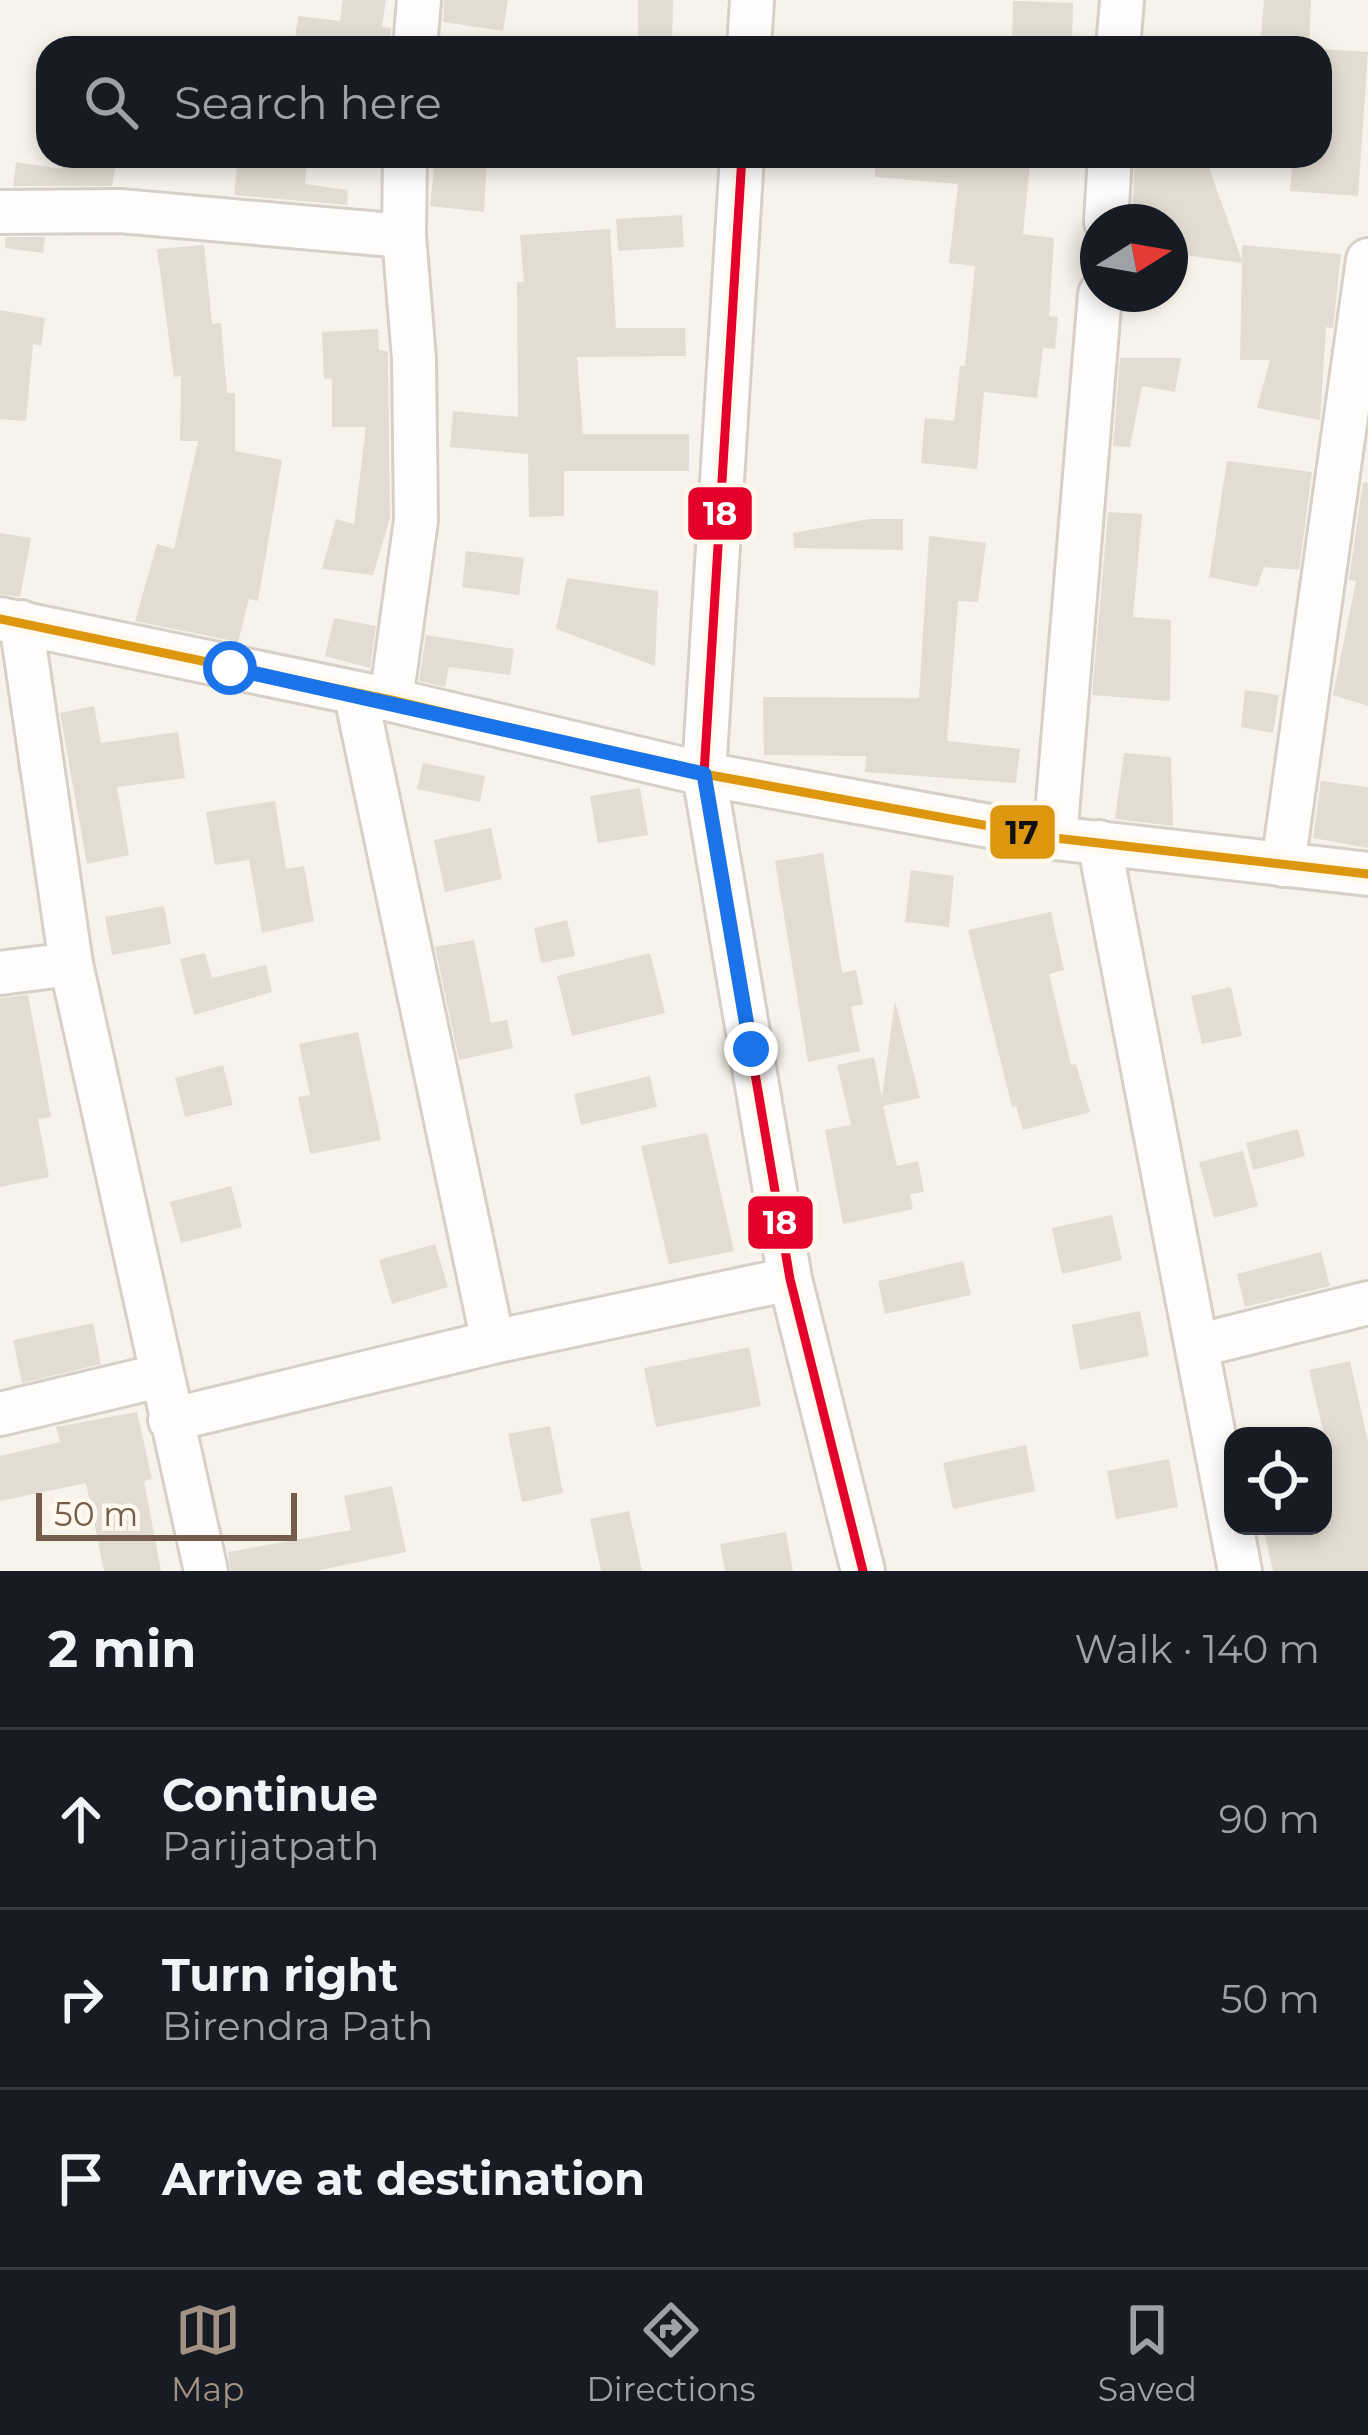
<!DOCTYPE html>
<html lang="en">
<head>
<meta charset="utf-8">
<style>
	:root { --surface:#171b24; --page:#242831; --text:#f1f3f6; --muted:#9ea1a6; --line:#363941; --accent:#a29283 }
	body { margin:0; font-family:Montserrat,sans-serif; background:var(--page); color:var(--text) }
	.controls { position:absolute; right:36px; bottom:36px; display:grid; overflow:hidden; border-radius:24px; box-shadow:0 6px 18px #0003 }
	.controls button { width:108px; height:108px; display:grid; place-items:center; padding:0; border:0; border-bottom:3px solid var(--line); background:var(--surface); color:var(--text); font:60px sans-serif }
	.compass { position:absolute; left:1080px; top:204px; width:108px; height:108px; border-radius:50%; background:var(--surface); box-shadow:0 6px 18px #0003; rotate:79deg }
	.scale { position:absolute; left:36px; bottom:30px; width:261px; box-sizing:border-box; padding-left:12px; border:6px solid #745d4b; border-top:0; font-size:33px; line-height:42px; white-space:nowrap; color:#745d4b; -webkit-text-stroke:9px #fef9ec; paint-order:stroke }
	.stop { position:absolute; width:36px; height:36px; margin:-27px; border:9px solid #1a73e8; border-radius:50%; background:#fff }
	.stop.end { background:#1a73e8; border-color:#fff; box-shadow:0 3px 12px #0008 }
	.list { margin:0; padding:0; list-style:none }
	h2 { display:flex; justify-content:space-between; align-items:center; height:156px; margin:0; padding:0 48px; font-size:51px }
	h2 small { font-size:39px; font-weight:400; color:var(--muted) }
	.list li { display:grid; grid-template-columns:78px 1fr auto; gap:36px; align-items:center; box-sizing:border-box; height:180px; padding:0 48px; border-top:3px solid var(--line) }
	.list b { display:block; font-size:45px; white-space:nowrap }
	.list p { margin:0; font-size:39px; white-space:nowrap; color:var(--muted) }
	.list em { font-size:39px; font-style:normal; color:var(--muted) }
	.icon { flex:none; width:66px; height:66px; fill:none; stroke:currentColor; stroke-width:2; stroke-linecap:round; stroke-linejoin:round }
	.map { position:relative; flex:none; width:1368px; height:1571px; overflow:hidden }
	.search { position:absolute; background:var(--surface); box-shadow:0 6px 18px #0003; left:36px; right:36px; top:36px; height:132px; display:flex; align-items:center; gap:30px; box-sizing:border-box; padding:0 42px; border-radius:36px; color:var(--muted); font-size:45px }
	.sheet { height:696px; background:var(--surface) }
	nav { display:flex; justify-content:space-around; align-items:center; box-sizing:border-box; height:168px; border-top:3px solid var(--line); background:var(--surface); font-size:33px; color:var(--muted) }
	nav a { display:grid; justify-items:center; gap:6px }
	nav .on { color:var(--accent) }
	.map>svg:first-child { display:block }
	.building { fill:#e3dcd2 }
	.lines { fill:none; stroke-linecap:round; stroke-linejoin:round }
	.minor-casing { stroke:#d6d0c9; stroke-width:48 }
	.minor { stroke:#fefdfc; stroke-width:42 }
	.bus-1-casing { stroke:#fef9ec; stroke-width:18 }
	.bus-2-casing { stroke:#fef9ec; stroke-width:18 }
	.bus-1 { stroke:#e4002b; stroke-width:9 }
	.bus-2 { stroke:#dd970f; stroke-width:9 }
	.route { stroke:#1a73e8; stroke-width:15 }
	.line-badge { stroke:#fef9ec; stroke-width:4.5 }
	.badge-label { font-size:33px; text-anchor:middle; font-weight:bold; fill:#fff }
	.pale-badge-label { font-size:33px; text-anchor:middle; font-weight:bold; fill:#111 }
</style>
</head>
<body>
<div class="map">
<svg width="1368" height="1571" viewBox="0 0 1368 1571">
	<rect width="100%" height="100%" fill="#f7f3eb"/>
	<path class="building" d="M343,0h43l-4,27 9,1 -1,20h-96l4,-32 42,5z
		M444,0h64l-5,31 -60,-9z
		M638,0h35l-1,48h-34z
		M1264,0h47l-2,48h-49z
		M1013,1l60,2 -1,40 -60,-2z
		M1320,49l48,3 -10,144 -68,-5 3,-35h27z
		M64,156l53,3 -5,27h-99l3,-24 46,7z
		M238,156h70l-3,28 43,6 -1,15 -113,-10z
		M435,156h52l-3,56 -54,-6z
		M875,156h156l-8,78 31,4 -5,78 9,1 -3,32 -12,-1 -6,50 -53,-6 -7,77 -56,-6 4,-45 29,3 6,-55h5l10,-100 -26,-3 9,-79 -83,-7z
		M1135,156h70l37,105v-16l99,9 -8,74 -7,-1 -6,93 -63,-12 13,-48h-30l2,-97 -72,-10v-31h-38z
		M682,215l2,32 -66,4 -2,-32z
		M610,229l6,99h69l1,28 -109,1 6,77h106v37h-125v45l-35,1 -1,-63 -78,-7 3,-36 65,6 -1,-135h7l-4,-47z
		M6,237h39l-2,16 -38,-5z
		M204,245l8,79 9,-1 6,70h8v58l47,9 -24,141 -9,-2 -11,43 -103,-21 22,-77 17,5 24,-108h-18l1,-65 -7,1 -17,-128z
		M0,310l45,8 -4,28 -8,-2 -7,77 -26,-2z
		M378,329l1,21 9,1v9l2,158 -17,57 -51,-6 14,-50 18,5 12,-97h-34v-49l-8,1 -2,-47z
		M1120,358h61l-6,34 -33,-6 -12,61 -17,-1z
		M1227,461l85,11 -13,98 -35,-3 -7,20 -48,-10z
		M1363,482l5,1v223l-35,-11 23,-114 -7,-1z
		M1108,512l34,2 -9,103 38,3 -1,81 -78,-6z
		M869,519h34v31l-109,-2 -1,-15z
		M0,533l31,5 -11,59 -20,-3z
		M929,536l57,7 -8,59 -20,-1 -11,140 73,8 -4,34 -151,-11 1,-16 -102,-1 -1,-58 156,1z
		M466,551l58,7 -5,37 -57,-8z
		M567,578l91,13 -3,75 -99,-37z
		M334,618l42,8 -6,42 -45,-12z
		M426,635l88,14 -4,26 -61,-8 -4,20 -26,-6z
		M1245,690l34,5 -6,38 -32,-6z
		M94,706l7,37 77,-11 7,46 -68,9 12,68 -42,9 -27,-151z
		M1124,753l47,4 2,69 -58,-7z
		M423,763l62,13 -5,26 -63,-13z
		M1321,781l47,6v61l-55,-10z
		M640,788l8,47 -50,8 -8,-47z
		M275,801l11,68 18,-3 10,55 -52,12 -13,-73 -34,5 -9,-53z
		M491,828l11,51 -57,13 -11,-52z
		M823,853l19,120 14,-3 7,34 -12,3 9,44 -52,11 -33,-201z
		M911,870l43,6 -5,51 -44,-5z
		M164,906l7,38 -59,11 -7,-38z
		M1051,912l13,58 -15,4 22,91 5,-1 14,48 -67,18 -7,-24 -4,1 -44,-177z
		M567,920l8,36 -34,7 -7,-35z
		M474,940l17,83 16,-3 6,28 -54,12 -24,-113z
		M205,953l7,25 54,-13 6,27 -78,23 -14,-56z
		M650,953l15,60 -93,23 -15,-60z
		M1231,987l11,49 -40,8 -11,-48z
		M28,995l23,122 -13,2 11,58 -49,10v-189z
		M895,1001l25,97 -37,8 14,60 21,-5 6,31 -14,2 3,15 -70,15 -18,-94 26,-5 -14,-60 37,-8 8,40z
		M358,1032l23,108 -71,14 -12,-57 12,-2 -11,-51z
		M223,1065l10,40 -48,12 -10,-39z
		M650,1076l7,31 -76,18 -7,-31z
		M1298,1129l7,27 -52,14 -7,-27z
		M707,1133l27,118 -65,13 -28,-118z
		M1243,1151l15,55 -44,12 -15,-56z
		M231,1186l11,41 -61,16 -11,-41z
		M1112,1215l10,45 -60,14 -10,-46z
		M435,1244l13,43 -56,17 -13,-44z
		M1321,1252l9,34 -85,21 -8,-33z
		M963,1261l8,34 -86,19 -7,-33z
		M1140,1311l9,45 -69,14 -8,-45z
		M93,1323l8,41 -79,19 -9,-43z
		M749,1347l12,59 -105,21 -12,-59z
		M1350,1361l18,81v129h-95l-10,-45h60v-59l8,-2 -22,-95z
		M137,1412l15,67 -8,2 17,90h-57l-18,-88 -86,18v-45l60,-14 -4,-15z
		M550,1426l13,67 -41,9 -14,-68z
		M1026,1445l9,46 -82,18 -10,-46z
		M1169,1459l9,48 -62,12 -9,-48z
		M392,1486l14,66 -90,19h-85l-3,-19 123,-22 -7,-34z
		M629,1511l13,60h-41l-11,-52z
		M786,1532l7,39h-68l-5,-27z"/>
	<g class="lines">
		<g class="minor-casing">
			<path id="minor" d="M415,48l4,-48
				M749,48l3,-48
				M1118,48l4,-48
				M742,156l-38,618 86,505 73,292
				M0,212l120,-1 284,25 1,-80
				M1106,222l4,-66
				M0,619l391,81 313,74 351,64 313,36
				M21,622l50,342 135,607
				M356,696l137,646
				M391,700l25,-180 -2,-161 -10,-123
				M1055,838l45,-544
				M1099,842l141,729
				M1283,865l85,-605
				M0,973l71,-9
				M1200,1345l168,-42
				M0,1414l159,-38
				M170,1420l323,-78 297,-63"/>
		</g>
		<use href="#minor" class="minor"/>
		<g class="bus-1-casing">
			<path id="bus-1" d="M742,156l-38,618 86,505 73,292"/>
		</g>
		<g class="bus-2-casing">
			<path id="bus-2" d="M0,619l391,81 313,74 351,64 313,36"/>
		</g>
		<use href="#bus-1" class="bus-1"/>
		<use href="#bus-2" class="bus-2"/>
	</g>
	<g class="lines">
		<path class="route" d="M230,668l474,106 47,275"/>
	</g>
	<g class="line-badge">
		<rect x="686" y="485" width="68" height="57" rx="12" fill="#e4002b"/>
		<rect x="988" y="803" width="69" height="58" rx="12" fill="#dd970f"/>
		<rect x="746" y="1194" width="69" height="57" rx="12" fill="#e4002b"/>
	</g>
	<g class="badge-label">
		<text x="720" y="525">18</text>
		<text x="780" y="1234">18</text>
	</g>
	<g class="pale-badge-label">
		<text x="1022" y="844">17</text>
	</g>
</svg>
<div class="controls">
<button><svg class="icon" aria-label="locate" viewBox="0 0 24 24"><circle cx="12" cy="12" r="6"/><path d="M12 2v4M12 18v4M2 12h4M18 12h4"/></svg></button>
</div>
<svg class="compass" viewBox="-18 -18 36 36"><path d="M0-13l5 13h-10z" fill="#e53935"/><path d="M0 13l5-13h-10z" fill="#9ea1a6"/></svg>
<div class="scale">50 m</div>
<div class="stop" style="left:230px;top:668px"></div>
<div class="stop end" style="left:751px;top:1049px"></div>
<div class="search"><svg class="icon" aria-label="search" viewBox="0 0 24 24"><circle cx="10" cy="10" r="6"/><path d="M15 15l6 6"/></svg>Search here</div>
</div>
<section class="sheet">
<h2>2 min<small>Walk · 140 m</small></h2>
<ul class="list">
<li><svg class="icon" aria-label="ahead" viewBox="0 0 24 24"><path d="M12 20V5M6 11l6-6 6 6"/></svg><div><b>Continue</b><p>Parijatpath</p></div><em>90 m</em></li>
<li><svg class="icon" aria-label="right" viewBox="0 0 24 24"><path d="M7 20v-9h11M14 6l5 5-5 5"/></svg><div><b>Turn right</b><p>Birendra Path</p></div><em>50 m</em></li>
<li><svg class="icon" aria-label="arrive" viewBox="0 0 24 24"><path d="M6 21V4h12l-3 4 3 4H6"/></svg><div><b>Arrive at destination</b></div></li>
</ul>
</section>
<nav>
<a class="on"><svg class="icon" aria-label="map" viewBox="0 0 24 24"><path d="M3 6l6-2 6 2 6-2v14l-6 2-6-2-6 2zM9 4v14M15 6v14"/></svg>Map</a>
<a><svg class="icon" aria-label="directions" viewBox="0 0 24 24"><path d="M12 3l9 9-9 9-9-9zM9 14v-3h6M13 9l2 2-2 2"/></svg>Directions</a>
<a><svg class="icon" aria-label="saved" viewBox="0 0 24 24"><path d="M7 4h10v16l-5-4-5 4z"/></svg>Saved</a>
</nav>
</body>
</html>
